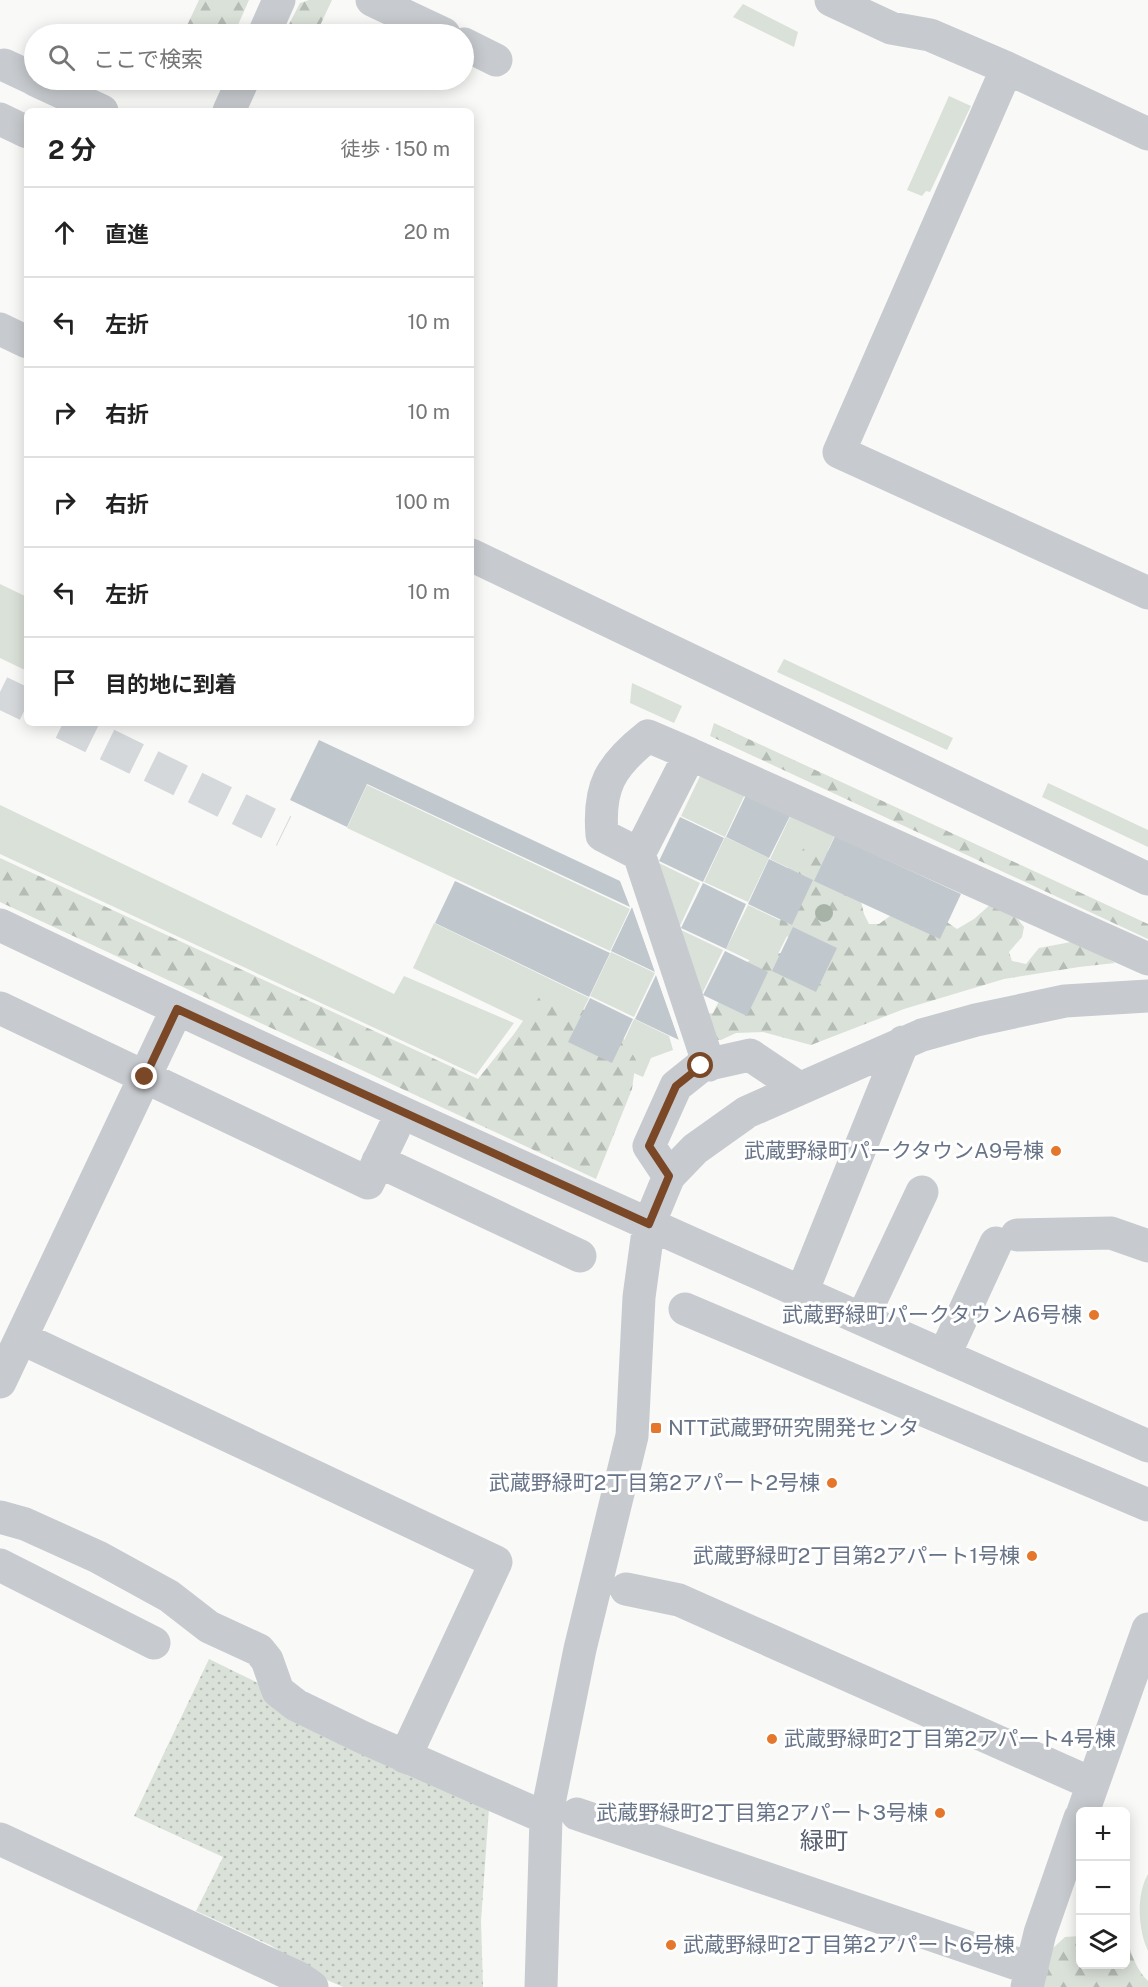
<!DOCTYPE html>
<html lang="ja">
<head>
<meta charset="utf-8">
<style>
	:root { --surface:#fff; --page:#f6f6f6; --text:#222; --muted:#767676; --line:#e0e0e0 }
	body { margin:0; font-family:"Public Sans","Noto Sans JP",sans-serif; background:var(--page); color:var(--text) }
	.controls { position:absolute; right:18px; bottom:18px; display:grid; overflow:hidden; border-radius:9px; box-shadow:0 3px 15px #0003 }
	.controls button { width:54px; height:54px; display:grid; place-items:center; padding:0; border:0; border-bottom:2px solid var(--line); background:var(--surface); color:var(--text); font:30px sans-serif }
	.stop { position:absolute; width:18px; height:18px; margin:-14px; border:4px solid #7a4826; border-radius:50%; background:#fff }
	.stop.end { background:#7a4826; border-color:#fff; box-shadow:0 2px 6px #0008 }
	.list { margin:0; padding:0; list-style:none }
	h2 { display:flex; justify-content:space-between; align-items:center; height:78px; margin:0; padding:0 24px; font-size:26px }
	h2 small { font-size:20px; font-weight:400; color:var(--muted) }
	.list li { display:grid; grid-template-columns:39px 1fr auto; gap:18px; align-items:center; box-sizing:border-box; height:90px; padding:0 24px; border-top:2px solid var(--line) }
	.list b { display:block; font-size:22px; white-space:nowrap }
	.list em { font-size:20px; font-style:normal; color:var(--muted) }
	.icon { flex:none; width:33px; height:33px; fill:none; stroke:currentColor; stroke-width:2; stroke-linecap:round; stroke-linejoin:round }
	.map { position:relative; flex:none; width:1148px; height:1987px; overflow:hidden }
	.search { position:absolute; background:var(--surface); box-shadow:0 3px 15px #0003; left:24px; top:24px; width:450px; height:66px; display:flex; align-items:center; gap:15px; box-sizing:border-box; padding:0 21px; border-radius:33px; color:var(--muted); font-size:22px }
	.panel { position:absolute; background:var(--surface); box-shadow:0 3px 15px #0003; left:24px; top:108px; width:450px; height:618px; border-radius:9px }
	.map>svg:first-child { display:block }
	.green { fill:#dae1d8 }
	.forest { fill:url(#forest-firs) }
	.park { fill:url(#park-dots) }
	.water { fill:#c0c8ce }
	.pier { fill:#f9f9f7 }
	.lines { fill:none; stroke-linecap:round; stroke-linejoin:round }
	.minor-tunnel { stroke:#d5d8db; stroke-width:33; stroke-dasharray:33 16; stroke-linecap:butt }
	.minor { stroke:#c7cace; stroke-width:33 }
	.tree { fill:#a7b3a6 }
	.route { stroke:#7a4826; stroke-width:8 }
	.poi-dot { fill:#e5772c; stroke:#fff; stroke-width:2 }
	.labels { text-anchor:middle; stroke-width:6; stroke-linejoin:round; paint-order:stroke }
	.poi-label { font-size:21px; fill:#687488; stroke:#fff; text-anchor:end }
	.quarter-label { font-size:24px; fill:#565f6d; stroke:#fff }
</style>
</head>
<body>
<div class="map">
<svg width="1148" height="1987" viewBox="0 0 1148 1987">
	<defs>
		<pattern id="forest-firs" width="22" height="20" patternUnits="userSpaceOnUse" patternTransform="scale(1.5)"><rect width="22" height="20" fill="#dae1d8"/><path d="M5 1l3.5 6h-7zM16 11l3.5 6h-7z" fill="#b5bbb5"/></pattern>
		<pattern id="park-dots" width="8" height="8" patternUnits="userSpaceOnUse" patternTransform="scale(1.5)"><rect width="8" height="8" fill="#dae1d8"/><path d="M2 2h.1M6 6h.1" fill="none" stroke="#b5bbb5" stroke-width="1.8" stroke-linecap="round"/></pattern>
	</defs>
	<rect width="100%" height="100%" fill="#f9f9f7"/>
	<path class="green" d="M743,4l55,28 -4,15 -61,-30z
		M949,96l22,10 -41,86 -4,-1 -4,5 -15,-6z
		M0,584l27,13v74l-27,-13z
		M784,659l169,79 -6,12 -170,-78z
		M632,683l50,23 -8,17 -44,-20z
		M702,772l44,20 -21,45 44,21 -21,44 -44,-20 21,-45 -44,-21z
		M1048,783l100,47v17l-106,-50z
		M367,785l263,124 -20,42 -263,-123z
		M0,805l394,189 10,-18 110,47 -38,52 -476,-221z
		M791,815l44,20 -21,45 -44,-21z
		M657,862l43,21 -21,45z
		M748,905l44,21 -22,44 -44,-21z
		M434,923l155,75 -22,44 -154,-74z
		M679,929l44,21 -21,44z
		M611,952l44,21 -21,44 -44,-21z
		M634,1019l35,17 4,14 -22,8 -8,19 -30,-13z
		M1148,1874v77c-10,-21 -12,-56 0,-77z"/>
	<path class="forest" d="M199,0h50l-15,34h-51z
		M309,0h23l-16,34h-32l16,-31z
		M714,723l434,201v15l-438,-203z
		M805,847l10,7 20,-5 21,31 8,34 5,10h10l18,-13 44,7 16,11 17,-10 17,-15 18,4 15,19 -2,10 -13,15 3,9 14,3 13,-16 32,-6 28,11 16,10 -36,4 -75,12 -100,30 -93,36 -48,-13 -27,1 -15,7h-13l-11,-25 16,-2c11,-21 23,-48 46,-58 10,-4 38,0 51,0l5,-10 -36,-11c2,-20 1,-57 13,-73 4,-5 9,-9 13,-14z
		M0,858l478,221 36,-45 26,-38 30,7 46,23 20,34 -4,29 -36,90 -596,-277z
		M1126,1933c3,16 10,37 22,48v6h-107l12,-39 12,-11 15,-1v28h46z"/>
	<path class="park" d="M209,1659l55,27 225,122 -8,113 2,66h-140l-25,-11 -48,-31 -74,-34 27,-54 -89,-41z"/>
	<path class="water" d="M319,740l301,141 10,26 -263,-123 7,-15 -27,58 -57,-27z
		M747,793l44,21 -22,44 -43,-21z
		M680,817l44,21 -21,44 -44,-21z
		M835,836l126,58 -21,45 -126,-58z
		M769,859l44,21 -21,45 -44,-21z
		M455,881l155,72 -21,44 -154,-74z
		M703,883l43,21 -20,45 -45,-21z
		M632,907l23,65 -44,-21z
		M793,927l44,21 -21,44 -44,-21z
		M725,951l43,21 -21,44 -44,-21z
		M656,975l23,65 -44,-21z
		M590,998l43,21 -21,44 -44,-21z"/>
	<path class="pier" d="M627,891l5,13 3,2 24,68 22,65 -1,4z"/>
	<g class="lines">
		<path class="minor-tunnel" d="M0,692l27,13
			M63,723l221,108"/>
		<path class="minor" d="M372,0l72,34
			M831,0l60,28 39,7 77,33 141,66
			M264,34l15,-34
			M464,44l32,16
			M4,65l30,14
			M1007,68l-168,384 309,141
			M35,80l67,31
			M229,111l14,-31
			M0,119l27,13
			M0,329l27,13
			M471,555l677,324
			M690,754l458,205
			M639,854l51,-100 -42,-18c-38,30 -50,51 -46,99l37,19 70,211
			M0,925c379,181 764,351 1148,521
			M0,1008l368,175 26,-54
			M378,1161l202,95
			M669,1176l-20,-30 27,-60 25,-20 49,-11 49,33
			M1017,1235l94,-2 37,13
			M802,1292l101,-250
			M685,1309l463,196
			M862,1319l60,-127
			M21,1338l475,224 -91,195
			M944,1356l52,-113
			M0,1382l177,-373
			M0,1517l25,7 73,33 71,39 40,31 50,23 8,10 11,31 18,14 66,32 184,81
			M0,1565l154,78
			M626,1589l53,11 414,184
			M1083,1812l65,-183
			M577,1814l455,155
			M0,1839l299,139 13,9
			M541,1987l5,-169 34,-169 52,-213 7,-139 10,-73 20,-48 26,-27 52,-37 175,-77 54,-15 89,-19 83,-5
			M1027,1987l13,-54 40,-115"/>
	</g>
	<circle class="tree" cx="824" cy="913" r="9"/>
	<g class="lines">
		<path class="route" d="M145,1077l32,-68 472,215 20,-48 -20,-30 27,-60 25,-20"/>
	</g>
	<g class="poi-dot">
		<circle cx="1056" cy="1151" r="6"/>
		<circle cx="1094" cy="1315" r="6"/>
		<rect x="650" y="1422" width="12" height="12" rx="3"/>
		<circle cx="832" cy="1483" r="6"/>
		<circle cx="1032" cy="1556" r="6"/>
		<circle cx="772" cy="1739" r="6"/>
		<circle cx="940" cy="1813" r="6"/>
		<circle cx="671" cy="1945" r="6"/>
	</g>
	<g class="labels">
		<g class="poi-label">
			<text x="1044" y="1158">武蔵野緑町パークタウンA9号棟</text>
			<text x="1082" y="1322">武蔵野緑町パークタウンA6号棟</text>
			<text x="668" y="1435" text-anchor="start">NTT武蔵野研究開発センタ</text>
			<text x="820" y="1490">武蔵野緑町2丁目第2アパート2号棟</text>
			<text x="1020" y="1563">武蔵野緑町2丁目第2アパート1号棟</text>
			<text x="784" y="1746" text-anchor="start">武蔵野緑町2丁目第2アパート4号棟</text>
			<text x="928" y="1820">武蔵野緑町2丁目第2アパート3号棟</text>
			<text x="683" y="1952" text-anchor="start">武蔵野緑町2丁目第2アパート6号棟</text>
		</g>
		<g class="quarter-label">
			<text x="824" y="1849">緑町</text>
		</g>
	</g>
</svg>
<div class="controls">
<button>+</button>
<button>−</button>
<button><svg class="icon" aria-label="layers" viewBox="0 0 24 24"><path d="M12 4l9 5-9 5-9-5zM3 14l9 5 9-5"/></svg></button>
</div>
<div class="stop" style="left:701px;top:1066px"></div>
<div class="stop end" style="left:145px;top:1077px"></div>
<div class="search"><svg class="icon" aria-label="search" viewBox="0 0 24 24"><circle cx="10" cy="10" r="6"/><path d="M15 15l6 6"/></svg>ここで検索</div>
<section class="panel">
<h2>2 分<small>徒歩 · 150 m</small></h2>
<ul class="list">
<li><svg class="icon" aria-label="ahead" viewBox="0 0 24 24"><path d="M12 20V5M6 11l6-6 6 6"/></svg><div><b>直進</b></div><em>20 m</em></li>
<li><svg class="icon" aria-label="left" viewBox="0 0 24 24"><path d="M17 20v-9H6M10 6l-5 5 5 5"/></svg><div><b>左折</b></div><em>10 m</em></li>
<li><svg class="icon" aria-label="right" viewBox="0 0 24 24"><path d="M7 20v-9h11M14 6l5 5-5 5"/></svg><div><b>右折</b></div><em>10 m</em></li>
<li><svg class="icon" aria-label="right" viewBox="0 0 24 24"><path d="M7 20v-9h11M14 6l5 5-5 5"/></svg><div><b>右折</b></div><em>100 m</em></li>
<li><svg class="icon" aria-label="left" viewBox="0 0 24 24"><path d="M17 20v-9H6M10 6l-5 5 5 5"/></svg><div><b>左折</b></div><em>10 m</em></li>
<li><svg class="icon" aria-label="arrive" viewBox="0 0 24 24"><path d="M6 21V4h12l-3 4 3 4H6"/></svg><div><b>目的地に到着</b></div></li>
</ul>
</section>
</div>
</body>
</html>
